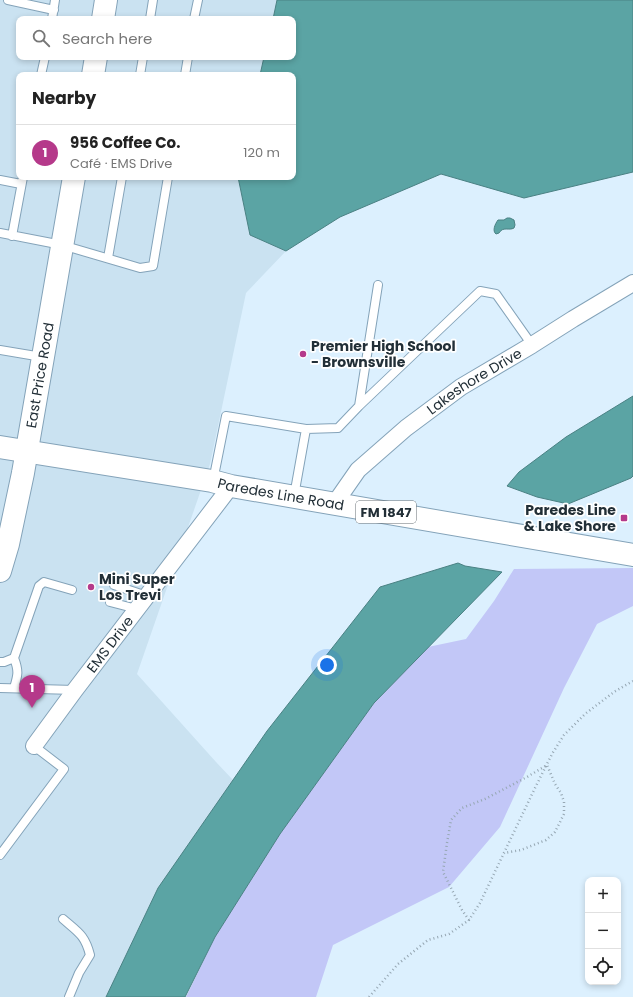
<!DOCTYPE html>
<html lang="en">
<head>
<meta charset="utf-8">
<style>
	:root { --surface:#fff; --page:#f6f6f6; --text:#222; --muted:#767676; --line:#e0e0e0; --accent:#b5398a }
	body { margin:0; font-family:Poppins,sans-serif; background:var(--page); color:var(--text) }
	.controls { position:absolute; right:12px; bottom:12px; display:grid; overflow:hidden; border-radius:8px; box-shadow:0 2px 6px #0003 }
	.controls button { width:36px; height:36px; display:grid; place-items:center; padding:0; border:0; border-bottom:1px solid var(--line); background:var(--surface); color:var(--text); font:20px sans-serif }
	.you { position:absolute; left:327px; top:665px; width:14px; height:14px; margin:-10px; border:3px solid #fff; border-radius:50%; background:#1a73e8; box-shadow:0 0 0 6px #1a73e833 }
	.badge { display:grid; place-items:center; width:26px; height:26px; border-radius:50%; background:var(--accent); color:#fff; font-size:13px; font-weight:700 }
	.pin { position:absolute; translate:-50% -33px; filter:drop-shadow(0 1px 2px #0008) }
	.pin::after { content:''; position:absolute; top:21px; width:14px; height:12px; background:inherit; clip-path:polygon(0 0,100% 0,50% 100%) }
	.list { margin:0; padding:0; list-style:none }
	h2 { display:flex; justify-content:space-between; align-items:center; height:52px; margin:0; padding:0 16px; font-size:17px }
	h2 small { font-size:13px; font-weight:400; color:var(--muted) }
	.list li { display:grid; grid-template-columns:26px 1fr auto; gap:12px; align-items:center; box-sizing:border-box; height:56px; padding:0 16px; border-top:1px solid var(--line) }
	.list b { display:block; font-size:15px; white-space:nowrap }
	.list p { margin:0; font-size:13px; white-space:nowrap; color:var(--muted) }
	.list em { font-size:13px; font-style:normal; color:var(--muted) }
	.icon { flex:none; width:22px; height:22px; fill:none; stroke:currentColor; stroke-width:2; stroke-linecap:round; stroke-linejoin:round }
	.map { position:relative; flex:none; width:633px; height:997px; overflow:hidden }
	.search { position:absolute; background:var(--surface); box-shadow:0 2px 6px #0003; left:16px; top:16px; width:280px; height:44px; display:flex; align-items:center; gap:10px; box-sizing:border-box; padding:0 14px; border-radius:8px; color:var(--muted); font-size:15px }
	.panel { position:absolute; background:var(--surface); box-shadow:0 2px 6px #0003; left:16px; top:72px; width:280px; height:108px; border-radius:8px }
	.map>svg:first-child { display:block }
	.built { fill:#cae2f1 }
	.green { fill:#c2c7f7 }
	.water { fill:#5ba4a4; stroke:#4a8183 }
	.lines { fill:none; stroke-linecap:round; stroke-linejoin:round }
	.service-casing { stroke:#84a3b9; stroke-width:10 }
	.minor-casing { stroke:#84a3b9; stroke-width:18 }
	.secondary-casing { stroke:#84a3b9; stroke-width:24 }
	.primary-casing { stroke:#84a3b9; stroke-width:24 }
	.path { stroke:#96a7b3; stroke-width:2.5; stroke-dasharray:1 3; stroke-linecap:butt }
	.service { stroke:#fff; stroke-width:8 }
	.minor { stroke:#fff; stroke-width:16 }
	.secondary { stroke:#fff; stroke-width:22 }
	.primary { stroke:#fff; stroke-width:22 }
	.poi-dot { fill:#b5398a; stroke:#fff; stroke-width:1.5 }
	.labels { text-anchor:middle; stroke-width:3.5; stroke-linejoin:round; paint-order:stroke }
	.shield { fill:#fff; stroke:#646d73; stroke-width:1 }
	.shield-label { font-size:13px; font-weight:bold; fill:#222f37 }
	.poi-label { font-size:14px; font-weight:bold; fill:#222f37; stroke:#fff; text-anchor:start }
	.street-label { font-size:14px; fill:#222f37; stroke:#fff }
</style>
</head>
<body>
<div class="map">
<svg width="633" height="997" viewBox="0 0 633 997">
	<rect width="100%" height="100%" fill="#dcf0fe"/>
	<path class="built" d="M0,0h277l-4,19h-254v38h245l-4,18h-241v102h219l12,58 36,16 -40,42 -36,171 -73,210 79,88 17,18 -75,109 -52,108h-106z"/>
	<path class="green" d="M633,568v38l-36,18 -33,64 -64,139 -51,60 -116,58 -17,52h-130l29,-60 65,-103 94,-131 54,-56 38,-8 28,-38 20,-32z"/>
	<path class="water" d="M277,0h356v172l-109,26 -83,-24 -101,43 -54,34 -36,-16 -12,-58h55v-102h-33l4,-18h29v-38h-20z
		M507,218h3l4,2 1,5 -1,3c-5,3 -11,-2 -15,5l-3,1c-4,-3 -1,-10 2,-14h6z
		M633,396v80l-2,2 -63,26 -31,-7 -30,-11 12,-14 47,-35z
		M458,563l7,3 37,6 -128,131 -94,131 -65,103 -30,60h-79l52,-109 109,-157 113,-144z"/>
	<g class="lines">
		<g class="service-casing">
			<path id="service" d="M8,0l46,10
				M52,19l3,-19
				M150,19l3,-19
				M194,19l4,-19
				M41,75l4,-18
				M140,75l3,-18
				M185,75l3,-18
				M0,180l21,4
				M0,233l62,12 78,23 13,-2 15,-89
				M12,236l11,-59
				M108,258l14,-81
				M0,350l42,7
				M359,406l121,-115 16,3 36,51
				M213,481l13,-65 80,13
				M294,496l12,-67 32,-1 21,-22 19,-121
				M114,585l33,11
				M110,602l27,7
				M14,658c5,13 4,17 0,30
				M0,662h4l10,-4 25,-72 5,-4 28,8
				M0,688l75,2
				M0,855l64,-86 -30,-23
				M63,919c15,13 22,16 27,36l-11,18 -10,24"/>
		</g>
		<g class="minor-casing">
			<g id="minor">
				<path id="s1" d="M335,503l23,-33 48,-42 55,-41 71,-42 41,-26 60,-36"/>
				<path id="s2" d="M34,746l41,-56 156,-204"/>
			</g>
		</g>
		<g class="secondary-casing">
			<g id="secondary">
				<path d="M103,19l3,-19"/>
				<path d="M93,75l3,-18"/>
				<path id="s3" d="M0,571l8,-27 15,-71 51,-296"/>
			</g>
		</g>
		<g class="primary-casing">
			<g id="primary">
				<path id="s4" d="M0,447l212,34 19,5 402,69"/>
			</g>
		</g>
		<path class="path" d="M469,920l-7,-10 -19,-38 4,-29 4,-23 11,-12 23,-9 42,-22 20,-12 8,19 6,9 3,9v12l-9,18 -9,8 -25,10 -17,3
			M369,997l29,-33 30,-24 21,-6 20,-14 11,-17 55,-115 17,-34 12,-19 21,-21 29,-22 19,-11"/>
		<use href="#service" class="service"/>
		<use href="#minor" class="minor"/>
		<use href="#secondary" class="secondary"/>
		<use href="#primary" class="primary"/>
	</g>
	<g class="poi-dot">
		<circle cx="303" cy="354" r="4"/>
		<rect x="620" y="514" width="8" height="8" rx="2"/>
		<circle cx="91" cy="587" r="4"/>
	</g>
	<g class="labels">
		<rect class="shield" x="356" y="501" width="60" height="22" rx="3"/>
		<g class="shield-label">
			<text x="386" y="517">FM 1847</text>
		</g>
		<g class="poi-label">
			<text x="311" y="351">Premier High School<tspan x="311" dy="16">- Brownsville</tspan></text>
			<text x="616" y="515" text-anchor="end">Paredes Line<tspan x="616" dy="16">&amp; Lake Shore</tspan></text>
			<text x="99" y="584">Mini Super<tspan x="99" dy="16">Los Trevi</tspan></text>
		</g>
		<g class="street-label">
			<text dy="5" stroke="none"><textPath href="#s3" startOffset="200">East Price Road</textPath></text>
			<text dy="5" stroke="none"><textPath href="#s1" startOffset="187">Lakeshore Drive</textPath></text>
			<text dy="5" stroke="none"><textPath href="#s4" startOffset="285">Paredes Line Road</textPath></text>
			<text dy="5" stroke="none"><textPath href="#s2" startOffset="127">EMS Drive</textPath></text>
		</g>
	</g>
</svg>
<div class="controls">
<button>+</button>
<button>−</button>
<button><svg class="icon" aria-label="locate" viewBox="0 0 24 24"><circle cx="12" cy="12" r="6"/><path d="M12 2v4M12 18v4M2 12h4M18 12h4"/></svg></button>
</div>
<div class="you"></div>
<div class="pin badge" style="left:32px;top:708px">1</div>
<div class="search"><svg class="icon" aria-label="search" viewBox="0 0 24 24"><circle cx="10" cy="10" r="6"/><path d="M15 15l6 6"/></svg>Search here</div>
<section class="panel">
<h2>Nearby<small></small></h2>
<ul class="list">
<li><span class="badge">1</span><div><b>956 Coffee Co.</b><p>Café · EMS Drive</p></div><em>120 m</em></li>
</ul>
</section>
</div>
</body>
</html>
